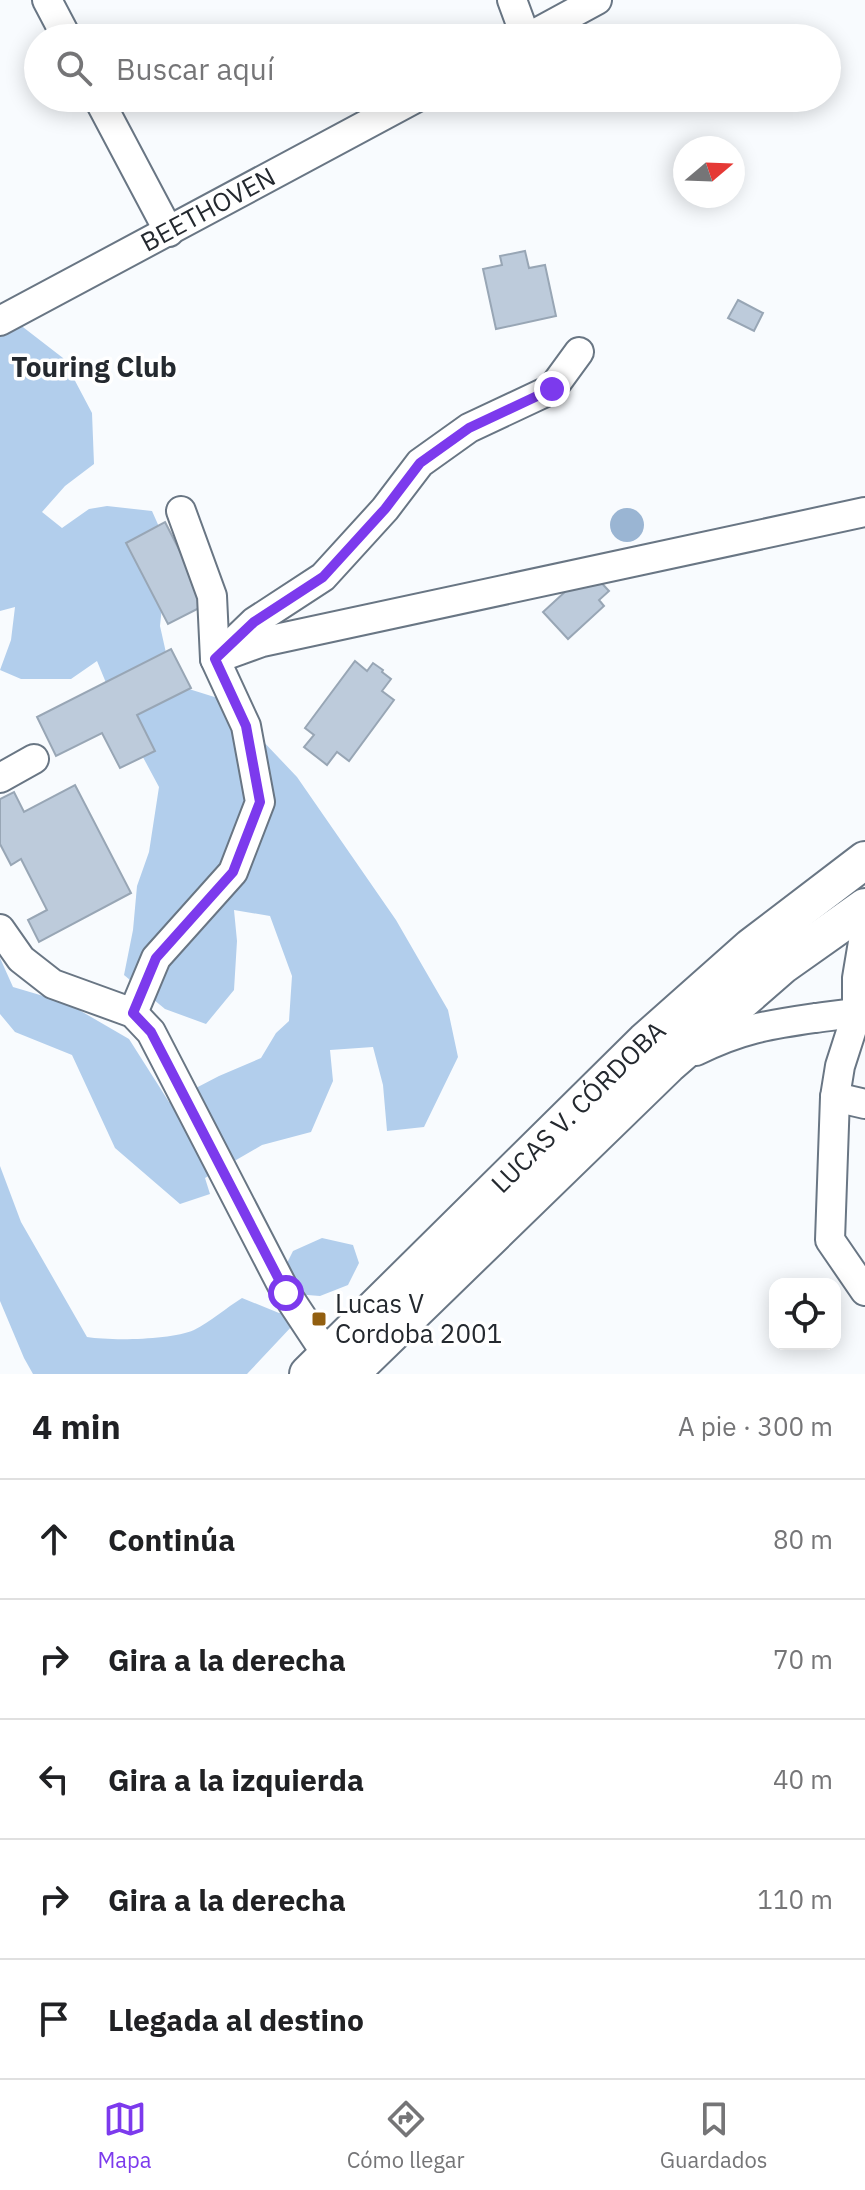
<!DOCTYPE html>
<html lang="es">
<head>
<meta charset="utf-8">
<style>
	:root { --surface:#fff; --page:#f6f6f6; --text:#202124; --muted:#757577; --line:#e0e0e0; --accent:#7c3aed }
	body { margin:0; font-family:"IBM Plex Sans",sans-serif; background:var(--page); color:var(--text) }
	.controls { position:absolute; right:24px; bottom:24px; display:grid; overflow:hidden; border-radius:16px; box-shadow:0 4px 20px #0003 }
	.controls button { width:72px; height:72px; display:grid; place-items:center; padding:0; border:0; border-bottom:2px solid var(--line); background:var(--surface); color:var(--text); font:40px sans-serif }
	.compass { position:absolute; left:673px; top:136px; width:72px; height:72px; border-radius:50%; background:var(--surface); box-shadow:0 4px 20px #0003; rotate:71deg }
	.stop { position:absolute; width:24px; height:24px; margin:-18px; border:6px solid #7c3aed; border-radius:50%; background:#fff }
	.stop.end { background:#7c3aed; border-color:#fff; box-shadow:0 2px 8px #0008 }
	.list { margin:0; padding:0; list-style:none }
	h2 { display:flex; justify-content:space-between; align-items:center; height:104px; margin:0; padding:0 32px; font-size:34px }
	h2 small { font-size:26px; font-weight:400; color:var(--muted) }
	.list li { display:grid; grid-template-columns:52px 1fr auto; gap:24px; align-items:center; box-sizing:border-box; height:120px; padding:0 32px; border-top:2px solid var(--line) }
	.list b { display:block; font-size:30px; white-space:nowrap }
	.list em { font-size:26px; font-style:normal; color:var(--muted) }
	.icon { flex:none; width:44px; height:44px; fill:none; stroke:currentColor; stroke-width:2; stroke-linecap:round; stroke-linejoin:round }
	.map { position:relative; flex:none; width:865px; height:1374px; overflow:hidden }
	.search { position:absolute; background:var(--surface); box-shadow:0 4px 20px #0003; left:24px; right:24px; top:24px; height:88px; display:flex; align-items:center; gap:20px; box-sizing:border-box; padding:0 28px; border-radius:44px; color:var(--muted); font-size:30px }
	.sheet { height:704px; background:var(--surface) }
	nav { display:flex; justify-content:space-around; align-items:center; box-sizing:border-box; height:112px; border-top:2px solid var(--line); background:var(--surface); font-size:22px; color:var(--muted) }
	nav a { display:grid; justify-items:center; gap:4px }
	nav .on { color:var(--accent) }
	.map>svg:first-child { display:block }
	.forest { fill:#b2ceec }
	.water { fill:#9ab5d3 }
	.building { fill:#bdcbdb; stroke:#98a6b5; stroke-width:2 }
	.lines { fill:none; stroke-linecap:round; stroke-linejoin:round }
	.minor-casing { stroke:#697684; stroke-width:32 }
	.major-casing { stroke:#697684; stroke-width:40 }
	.minor { stroke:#fff; stroke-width:28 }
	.major { stroke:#fff; stroke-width:36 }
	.route { stroke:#7c3aed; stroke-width:10 }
	.poi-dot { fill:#925f10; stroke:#fff; stroke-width:3 }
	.labels { text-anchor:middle; stroke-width:7; stroke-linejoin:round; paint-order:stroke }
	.street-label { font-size:26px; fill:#24292f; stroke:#fff }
	.poi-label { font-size:26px; fill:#24292f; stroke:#fff; text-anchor:start }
	.neighbourhood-label { font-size:28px; font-weight:bold; fill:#24292f; stroke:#fff }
</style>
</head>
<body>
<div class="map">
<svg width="865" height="1374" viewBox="0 0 865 1374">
	<rect width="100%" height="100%" fill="#f8fbfe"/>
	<path class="forest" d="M19,324l44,34 29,55 2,51 -29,22 -23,26 20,16 27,-19 18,-3 45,5 16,36 -8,79 13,58 51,16 73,77 99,143 52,90 10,47 -34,70 -37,4 -4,-46 -10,-38 -43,3 3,31 -22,51 -49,13 -57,33 5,16 -30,10 -65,-56 -43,-93 -57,-23 -15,-18v-56l13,29 54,16 62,36 40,63 50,-26 42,-18 15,-25 13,-12 3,-45 -22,-60 -36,-6 3,31 -3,49 -28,34 -41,-15 -41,-34 9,-45 4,-44 12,-34 10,-65 -43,-80 -19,-46 -26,18h-50l-21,-9 11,-30 4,-33 -15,4v-277z
		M0,1166l21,56 66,115c25,4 84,3 107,-7 16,-8 32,-22 48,-32l37,15h13l1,12 -46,49h-214l-9,-16 -24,-57z
		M322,1238l31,7 6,18 -11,22 -28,11 -25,-2 -12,-23 10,-20z"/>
	<path class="water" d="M610 525a17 17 0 1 1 34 0a17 17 0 1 1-34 0Z"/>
	<path class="building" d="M525,251l4,17 16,-3 11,51 -60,13 -13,-60 19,-4 -2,-9z
		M738,300l25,13 -9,18 -26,-13z
		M165,522l42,82 -39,20 -42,-81z
		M595,576l14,15 -10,9 5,6 -36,33 -25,-27 36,-33z
		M171,649l20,39 -54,27 18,36 -35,17 -18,-35 -46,23 -19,-39z
		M355,661l12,10 6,-8 10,7 -1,2 9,7 -9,12 12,9 -45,61 -12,-9 -10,13 -23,-18 10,-12 -9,-7z
		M75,785l56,108 -92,49 -11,-22 19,-10 -26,-51 -10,6 -11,-21v-45l14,-7 10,20z"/>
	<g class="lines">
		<g class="minor-casing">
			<g id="minor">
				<path d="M47,0l20,38"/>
				<path d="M512,0l14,38"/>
				<path d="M527,38l70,-38"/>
				<path d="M98,98l71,134"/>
				<path id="s1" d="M0,321l416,-223"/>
				<path d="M225,650l29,-28 69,-45 62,-68 35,-46 49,-35 83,-39 27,-37"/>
				<path d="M215,659l47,-17 603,-130"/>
				<path d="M0,778l34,-19"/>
				<path d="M0,929l21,30 32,25 80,29 18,19 135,261 41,62"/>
				<path d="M865,930l-8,48v35l-17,53 -5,31 -5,143 35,51"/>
				<path d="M133,1013l23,-55 77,-86 27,-70 -14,-76 -31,-67 -3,-63 -31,-85"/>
				<path d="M696,1051c44,-22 71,-26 119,-33 17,-2 33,-5 50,-5"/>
				<path d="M835,1097l30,7"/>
			</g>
		</g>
		<g class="major-casing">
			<g id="major">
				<path id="s2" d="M308,1374l337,-333 106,-94 114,-87"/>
				<path d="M350,1374l318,-309 115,-100 82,-58"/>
			</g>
		</g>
		<use href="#minor" class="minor"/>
		<use href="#major" class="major"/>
	</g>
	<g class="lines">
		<path class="route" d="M286,1293l-135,-261 -18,-19 23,-55 77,-86 27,-70 -14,-76 -31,-67 39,-37 69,-45 62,-68 35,-46 49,-35 83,-39"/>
	</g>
	<rect class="poi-dot" x="311" y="1311" width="16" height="16" rx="4"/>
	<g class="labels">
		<g class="street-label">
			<text dy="9" stroke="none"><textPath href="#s1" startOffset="236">BEETHOVEN</textPath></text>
			<text dy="9" stroke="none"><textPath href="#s2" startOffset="380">LUCAS V. CÓRDOBA</textPath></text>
		</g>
		<g class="poi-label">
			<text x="335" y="1313">Lucas V<tspan x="335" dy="30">Cordoba 2001</tspan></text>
		</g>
		<g class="neighbourhood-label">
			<text x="94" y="377">Touring Club</text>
		</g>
	</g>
</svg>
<div class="controls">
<button><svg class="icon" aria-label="locate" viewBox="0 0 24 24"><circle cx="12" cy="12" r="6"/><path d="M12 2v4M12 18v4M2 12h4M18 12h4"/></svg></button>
</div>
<svg class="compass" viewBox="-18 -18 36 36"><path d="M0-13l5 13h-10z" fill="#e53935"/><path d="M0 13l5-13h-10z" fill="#757577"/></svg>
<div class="stop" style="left:286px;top:1293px"></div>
<div class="stop end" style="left:552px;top:389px"></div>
<div class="search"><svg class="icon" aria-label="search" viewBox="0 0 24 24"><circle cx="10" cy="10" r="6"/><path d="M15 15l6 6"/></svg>Buscar aquí</div>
</div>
<section class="sheet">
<h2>4 min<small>A pie · 300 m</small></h2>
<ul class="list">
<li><svg class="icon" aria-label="ahead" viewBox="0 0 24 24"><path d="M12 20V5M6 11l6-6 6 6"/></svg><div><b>Continúa</b></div><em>80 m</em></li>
<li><svg class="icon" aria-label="right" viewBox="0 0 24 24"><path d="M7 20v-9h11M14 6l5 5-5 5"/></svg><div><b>Gira a la derecha</b></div><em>70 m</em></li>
<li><svg class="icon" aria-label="left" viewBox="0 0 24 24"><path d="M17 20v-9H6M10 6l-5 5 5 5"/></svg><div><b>Gira a la izquierda</b></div><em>40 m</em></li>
<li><svg class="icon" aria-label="right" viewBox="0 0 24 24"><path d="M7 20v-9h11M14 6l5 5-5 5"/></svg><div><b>Gira a la derecha</b></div><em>110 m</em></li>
<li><svg class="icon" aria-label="arrive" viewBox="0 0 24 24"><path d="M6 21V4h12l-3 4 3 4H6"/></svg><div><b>Llegada al destino</b></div></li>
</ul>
</section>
<nav>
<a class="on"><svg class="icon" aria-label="map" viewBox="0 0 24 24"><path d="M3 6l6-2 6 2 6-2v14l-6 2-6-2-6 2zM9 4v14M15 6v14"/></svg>Mapa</a>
<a><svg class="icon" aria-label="directions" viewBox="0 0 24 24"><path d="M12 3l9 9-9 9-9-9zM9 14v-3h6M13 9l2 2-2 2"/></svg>Cómo llegar</a>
<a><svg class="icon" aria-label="saved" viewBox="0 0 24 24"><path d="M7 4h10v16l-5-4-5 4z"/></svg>Guardados</a>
</nav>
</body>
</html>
